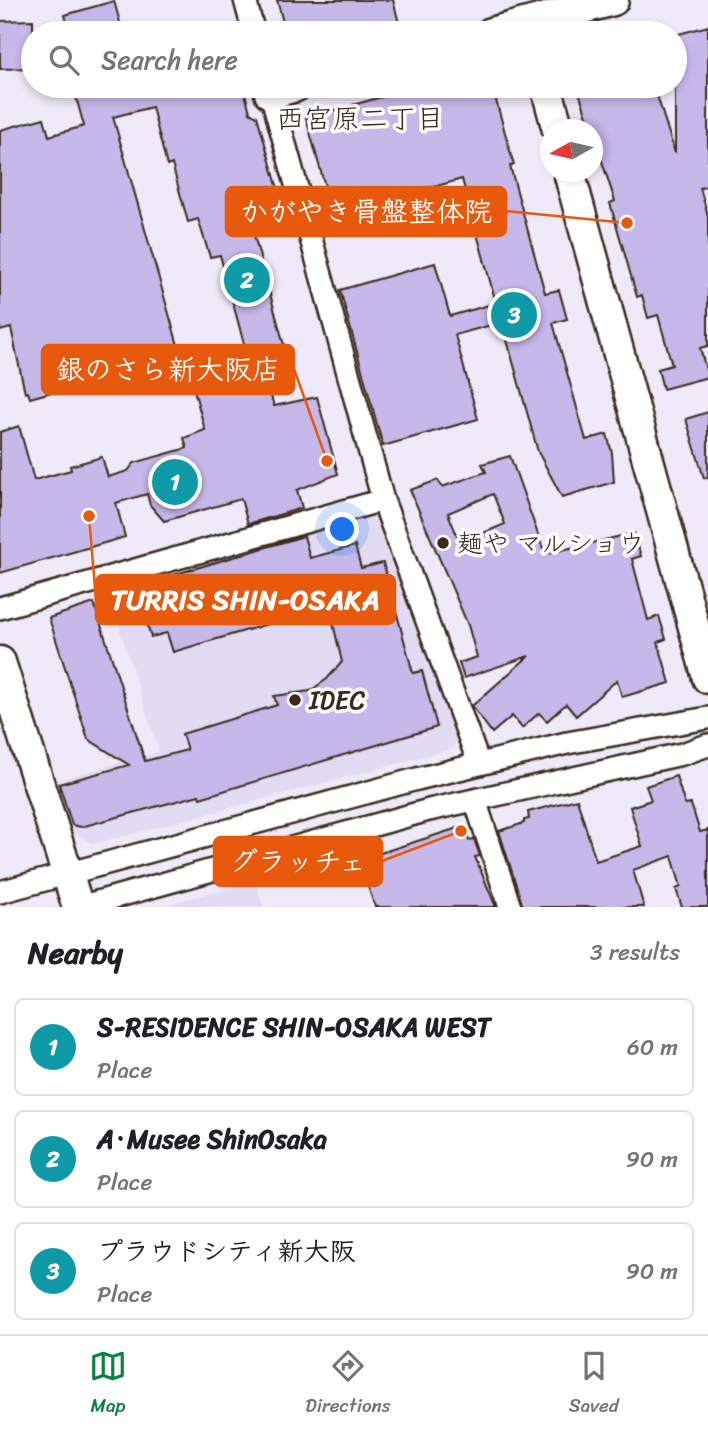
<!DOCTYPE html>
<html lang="en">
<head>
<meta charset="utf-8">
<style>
	:root { --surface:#fff; --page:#f6f6f6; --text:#202124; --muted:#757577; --line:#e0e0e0; --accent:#0b8043 }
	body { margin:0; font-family:Sriracha,"Klee One",sans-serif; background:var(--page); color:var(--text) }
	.compass { position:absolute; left:540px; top:119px; width:63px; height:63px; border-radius:50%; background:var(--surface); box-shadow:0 4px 10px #0003; rotate:262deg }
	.you { position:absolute; left:343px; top:530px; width:24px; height:24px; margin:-18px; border:5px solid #fff; border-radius:50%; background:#1a73e8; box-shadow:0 0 0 10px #1a73e833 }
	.badge { display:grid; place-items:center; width:46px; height:46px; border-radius:50%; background:var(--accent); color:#fff; font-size:23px; font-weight:700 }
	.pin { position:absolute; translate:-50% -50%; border:4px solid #fff; box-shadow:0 2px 7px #0006 }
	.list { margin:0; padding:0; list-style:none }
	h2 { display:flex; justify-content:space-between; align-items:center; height:91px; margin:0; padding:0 28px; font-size:30px }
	h2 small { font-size:23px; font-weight:400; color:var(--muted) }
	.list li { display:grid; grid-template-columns:46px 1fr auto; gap:21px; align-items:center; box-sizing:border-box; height:98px; margin:0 14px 14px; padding:0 14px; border:2px solid var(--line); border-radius:10px }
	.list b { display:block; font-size:26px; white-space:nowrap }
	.list p { margin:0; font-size:23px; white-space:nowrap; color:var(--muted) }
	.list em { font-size:23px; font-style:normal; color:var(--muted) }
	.icon { flex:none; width:38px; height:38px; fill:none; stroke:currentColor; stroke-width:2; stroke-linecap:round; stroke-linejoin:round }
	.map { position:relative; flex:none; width:708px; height:907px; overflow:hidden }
	.search { position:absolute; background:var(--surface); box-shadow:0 4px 10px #0003; left:21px; right:21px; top:21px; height:77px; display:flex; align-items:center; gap:18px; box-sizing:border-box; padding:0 24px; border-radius:38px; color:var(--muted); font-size:26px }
	.sheet { height:427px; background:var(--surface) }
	nav { display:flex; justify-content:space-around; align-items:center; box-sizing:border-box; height:98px; border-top:2px solid var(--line); background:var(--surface); font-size:19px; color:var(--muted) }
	nav a { display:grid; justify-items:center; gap:4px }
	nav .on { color:var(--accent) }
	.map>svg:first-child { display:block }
	.built { fill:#e2dbf4 }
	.building { fill:#c7b8ea; stroke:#3b2a1e; stroke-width:2; fill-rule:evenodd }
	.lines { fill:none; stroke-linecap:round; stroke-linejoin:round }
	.street-casing { stroke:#3b2a1e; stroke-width:26 }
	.secondary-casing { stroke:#3b2a1e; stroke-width:35 }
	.street { stroke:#fff; stroke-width:21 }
	.secondary { stroke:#fff; stroke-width:30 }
	.poi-dot { fill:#3b2a1e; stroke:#fff; stroke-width:2.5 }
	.labels { text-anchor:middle; stroke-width:7; stroke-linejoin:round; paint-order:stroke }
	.poi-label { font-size:26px; fill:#3b2a1e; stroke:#fff; text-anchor:start }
	.neighbourhood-label { font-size:28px; fill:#3b2a1e; stroke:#fff }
	.leader { fill:none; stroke:#e8590c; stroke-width:2.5 }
	.callout-dot { fill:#e8590c; stroke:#fff; stroke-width:2.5 }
	.callout { fill:#e8590c; stroke:#e8590c; stroke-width:2.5 }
	.callout-label { font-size:28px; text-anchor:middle; font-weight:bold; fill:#fff }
</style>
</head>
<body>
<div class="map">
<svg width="708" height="907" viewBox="0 0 708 907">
	<rect width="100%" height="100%" fill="#eeeaf9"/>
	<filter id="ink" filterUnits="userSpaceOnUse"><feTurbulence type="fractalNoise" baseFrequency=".0143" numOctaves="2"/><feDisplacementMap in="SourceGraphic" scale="14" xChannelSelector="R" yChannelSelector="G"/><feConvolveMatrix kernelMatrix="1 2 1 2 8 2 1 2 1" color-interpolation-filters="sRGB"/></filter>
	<g filter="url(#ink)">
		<path class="built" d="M368,509l10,5 80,223 -6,12 -358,95 -26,-15 -15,-47 106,-31 -52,-161z
			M256,881l7,26h-106z"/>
		<path class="building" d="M277,0h116l6,23 -37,10h-76z
			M114,1l9,32h-53l-5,-18z
			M33,20v48l-33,1v-48z
			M708,26v160l-8,2 8,28v130l-8,2 8,29 -45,12 -5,-20 14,-4 -14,-50 -10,3 -6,-23 -5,2 -27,-94 5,-2 -38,-115h77l21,67v-118z
			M73,86h170l7,26 7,4 23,80 -34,10 38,139 -37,10 -27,-100 -10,2 -12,-38 -10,3 -16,-58 -5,2 -15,-59 -39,10 68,239 -151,42 -2,-6 -3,1 -14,-65 -11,3v-201l44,-12 5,18 35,-10z
			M421,86h71l22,79 -4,1 35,127 14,-3 8,29 -14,4 33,117 21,-6 5,19 2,29 -52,15 -24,-45 -36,-130 -47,13 23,84 -95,27 -43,-156 95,-27 15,53 46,-13 -34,-124 -129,36 -27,-97z
			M260,359l14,47 43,-9 21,77 -41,16 5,18 -54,16 -7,-25 -77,22 -14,-16 -3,-11 -31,9 9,34 -125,36v-141l19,-6 15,54 37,-10 -1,-4 32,-9 6,20 20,-6 6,-8 53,-15 -3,-10 21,-8 -14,-51z
			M708,412v65l-4,1 -18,-59z
			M510,456l35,98 89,-21 7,23 -9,3 16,61 11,-4 7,23 -8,3 12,41 -48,14 -5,-17 -41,36 -10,-12 -19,17 -8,-8 -17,15 -10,-12 -20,17 -20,-27 57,-50 -65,22 -5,-15 18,-6 -9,-32 -58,-135 28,-10 4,7 44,-15 -4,-8zM493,494l12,30 -45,19 -12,-30z
			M304,536l6,22 45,-12 6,22 22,-5 30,110 9,-2 15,56 -237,71 -1,-3 -118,32 -9,-2 -13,-41 70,-19 -41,-26 -39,-121 45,-15 51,158 42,-11 -5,-16 95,-29 -3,-9 36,-5 17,-12 15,-17 -13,-56 -156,46 -6,-19 -16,4 -15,-51z
			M676,776l9,29 6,-1 9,28 8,-2v77h-26l-6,-18 5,-2 -9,-31 -39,14 11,37h-121l-24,-76 25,-8v-3l5,-1 -1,-7 49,-13 19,62 46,-15 -12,-39 21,-7 -5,-14z
			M464,826l5,14 5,-1 6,17 -5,1 21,50h-121l-9,-26 12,-4 -7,-21z"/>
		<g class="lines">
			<g class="street-casing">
				<path id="street" d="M245,0l9,33
					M383,500l96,264
					M0,608l383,-108 -114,-414
					M475,800l35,107
					M0,892l417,-113 150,-36 141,-25
					M79,907l350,-97 253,-56 26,-9"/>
			</g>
			<g class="secondary-casing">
				<path id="secondary" d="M491,33l122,-33
					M546,86l12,44
					M270,93l26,-7
					M569,172l139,506
					M0,662l78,245"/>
			</g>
			<use href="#street" class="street"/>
			<use href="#secondary" class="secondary"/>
		</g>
	</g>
	<g class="poi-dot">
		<circle cx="443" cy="543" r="7"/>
		<circle cx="295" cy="700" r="7"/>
	</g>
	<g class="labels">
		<g class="poi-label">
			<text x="457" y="552">麺や マルショウ</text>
			<text x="309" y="709">IDEC</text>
		</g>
		<g class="neighbourhood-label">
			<text x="360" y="128">西宮原二丁目</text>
		</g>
	</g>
	<path class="leader" d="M627 223L506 211M327 461L294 369M89 516L96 600M461 831L382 861"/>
	<g class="callout-dot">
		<circle cx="627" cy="223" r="7"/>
		<circle cx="327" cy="461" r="7"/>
		<circle cx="89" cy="516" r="7"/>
		<circle cx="461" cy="831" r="7"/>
	</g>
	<g class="callout">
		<rect x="226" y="187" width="280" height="49" rx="7"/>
		<rect x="42" y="345" width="252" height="49" rx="7"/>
		<rect x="96" y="575" width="299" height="49" rx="7"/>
		<rect x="214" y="837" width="168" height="49" rx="7"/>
	</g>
	<g class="callout-label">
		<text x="366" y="221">かがやき骨盤整体院</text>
		<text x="168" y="379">銀のさら新大阪店</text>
		<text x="245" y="609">TURRIS SHIN-OSAKA</text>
		<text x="298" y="871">グラッチェ</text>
	</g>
</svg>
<svg class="compass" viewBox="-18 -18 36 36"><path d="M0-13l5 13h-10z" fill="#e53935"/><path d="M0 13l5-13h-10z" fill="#757577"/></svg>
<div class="you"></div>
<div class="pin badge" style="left:175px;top:482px;background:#0f9aa8">1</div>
<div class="pin badge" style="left:247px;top:280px;background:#0f9aa8">2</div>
<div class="pin badge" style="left:514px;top:315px;background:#0f9aa8">3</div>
<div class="search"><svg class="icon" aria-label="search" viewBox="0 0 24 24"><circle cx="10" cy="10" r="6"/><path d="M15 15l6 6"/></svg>Search here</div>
</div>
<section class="sheet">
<h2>Nearby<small>3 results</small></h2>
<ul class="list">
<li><span class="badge" style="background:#0f9aa8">1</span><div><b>S-RESIDENCE SHIN-OSAKA WEST</b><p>Place</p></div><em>60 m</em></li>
<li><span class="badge" style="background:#0f9aa8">2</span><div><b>A･Musee ShinOsaka</b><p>Place</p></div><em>90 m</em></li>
<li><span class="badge" style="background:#0f9aa8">3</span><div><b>プラウドシティ新大阪</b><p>Place</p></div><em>90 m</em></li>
</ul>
</section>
<nav>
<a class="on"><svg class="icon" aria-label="map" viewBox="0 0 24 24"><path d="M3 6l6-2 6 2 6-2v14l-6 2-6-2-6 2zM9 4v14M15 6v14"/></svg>Map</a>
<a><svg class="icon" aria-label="directions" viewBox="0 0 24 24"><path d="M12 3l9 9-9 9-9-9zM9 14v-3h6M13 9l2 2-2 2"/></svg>Directions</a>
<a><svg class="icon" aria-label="saved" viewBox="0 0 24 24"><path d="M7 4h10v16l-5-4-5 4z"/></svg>Saved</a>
</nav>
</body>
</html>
